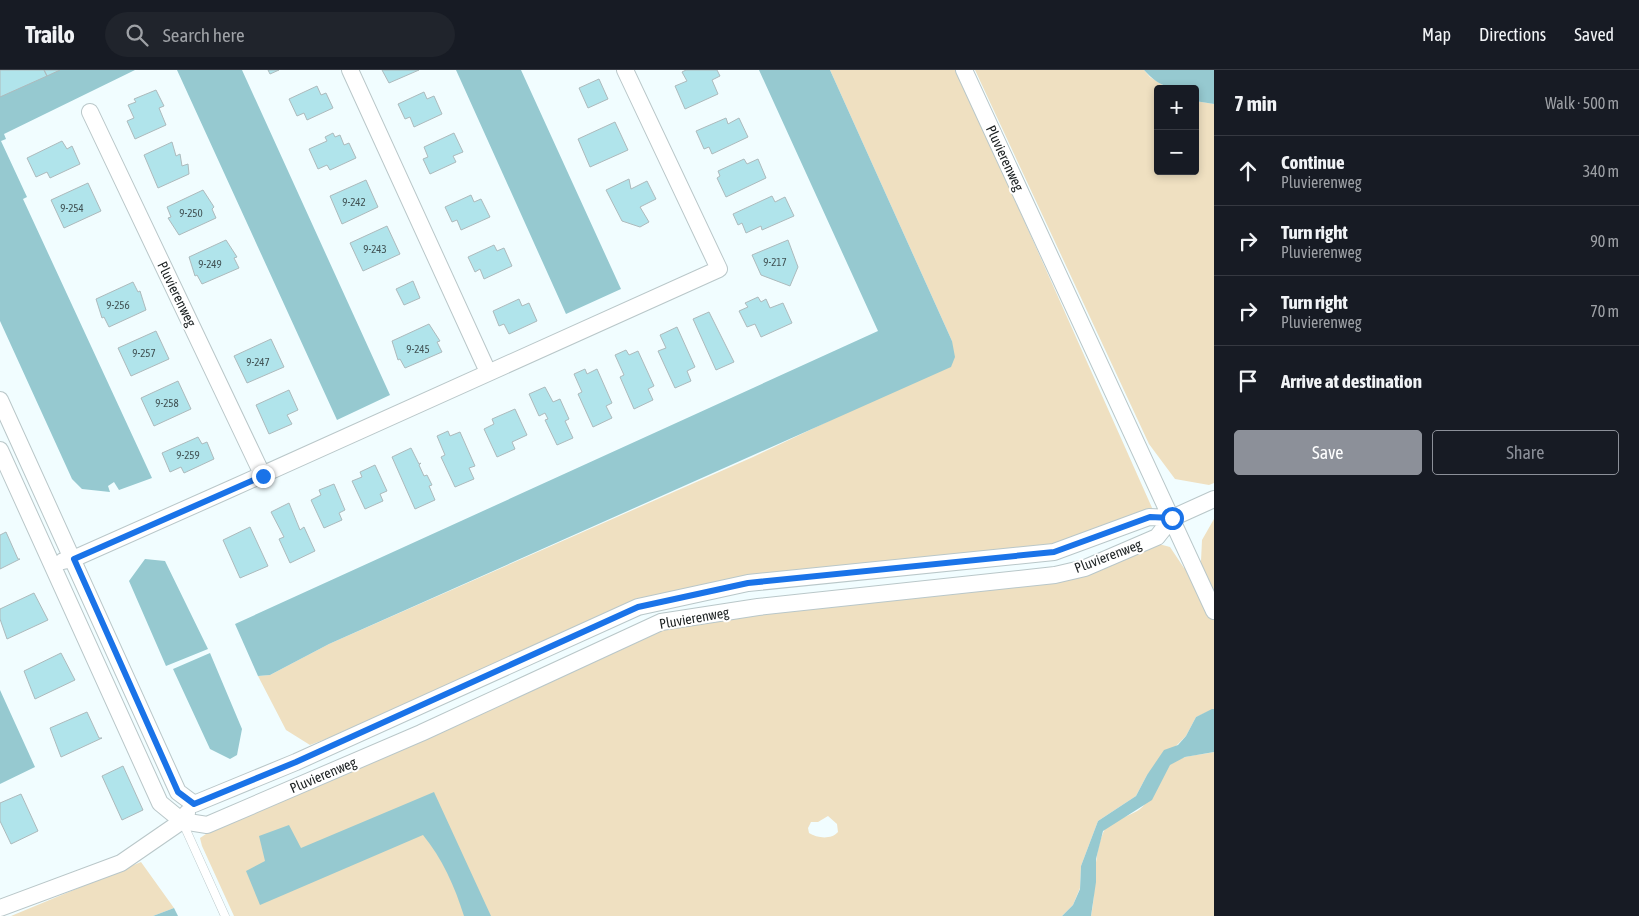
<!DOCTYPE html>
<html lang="en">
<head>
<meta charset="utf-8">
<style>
	:root { --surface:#171b24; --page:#20242c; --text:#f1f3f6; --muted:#9ea1a6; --line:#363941; --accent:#8c9099 }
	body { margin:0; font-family:"Asap Condensed",sans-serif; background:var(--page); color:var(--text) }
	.controls { position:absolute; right:15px; top:15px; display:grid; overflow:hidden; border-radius:5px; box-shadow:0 2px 8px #0003 }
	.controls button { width:45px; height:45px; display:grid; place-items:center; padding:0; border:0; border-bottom:1px solid var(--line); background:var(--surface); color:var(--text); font:25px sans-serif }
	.stop { position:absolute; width:15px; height:15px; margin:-11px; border:4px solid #1a73e8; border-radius:50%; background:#fff }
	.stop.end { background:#1a73e8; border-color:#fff; box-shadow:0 1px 5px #0008 }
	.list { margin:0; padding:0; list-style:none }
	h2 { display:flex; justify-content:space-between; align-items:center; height:65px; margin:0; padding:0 20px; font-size:21px }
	h2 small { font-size:16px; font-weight:400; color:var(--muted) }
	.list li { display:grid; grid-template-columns:32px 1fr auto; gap:15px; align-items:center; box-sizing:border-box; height:70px; padding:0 20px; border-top:1px solid var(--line) }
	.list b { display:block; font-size:19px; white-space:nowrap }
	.list p { margin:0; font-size:16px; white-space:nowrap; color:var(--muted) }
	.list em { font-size:16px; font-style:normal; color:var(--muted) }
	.actions { display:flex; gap:10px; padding:15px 20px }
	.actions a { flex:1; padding:11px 0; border:1px solid var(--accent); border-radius:5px; text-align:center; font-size:18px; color:var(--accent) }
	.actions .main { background:var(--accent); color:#fff }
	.icon { flex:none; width:28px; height:28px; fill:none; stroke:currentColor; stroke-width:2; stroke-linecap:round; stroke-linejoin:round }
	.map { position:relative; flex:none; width:1214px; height:846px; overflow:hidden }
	header { display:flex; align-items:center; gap:30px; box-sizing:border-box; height:70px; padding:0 25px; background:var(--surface); border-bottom:1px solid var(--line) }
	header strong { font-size:24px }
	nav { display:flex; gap:28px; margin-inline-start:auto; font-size:18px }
	.search { width:350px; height:45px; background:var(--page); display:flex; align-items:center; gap:12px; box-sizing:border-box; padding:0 18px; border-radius:28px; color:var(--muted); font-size:19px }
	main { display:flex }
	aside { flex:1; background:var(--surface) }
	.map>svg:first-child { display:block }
	.green { fill:#efe0c1; fill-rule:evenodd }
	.water { fill:#96c9d0 }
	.building { fill:#b0e4eb; stroke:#adbabc }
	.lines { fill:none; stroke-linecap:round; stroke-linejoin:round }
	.service-casing { stroke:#b9c7c9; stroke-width:9 }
	.minor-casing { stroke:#b9c7c9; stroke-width:18 }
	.service { stroke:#fff; stroke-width:8 }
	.minor { stroke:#fff; stroke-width:16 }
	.route { stroke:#1a73e8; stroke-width:6 }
	.labels { text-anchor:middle; stroke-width:4; stroke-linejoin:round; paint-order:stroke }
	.number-label { font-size:11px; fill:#415254 }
	.street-label { font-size:14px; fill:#1c2122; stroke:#fff }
</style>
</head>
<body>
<header>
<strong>Trailo</strong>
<div class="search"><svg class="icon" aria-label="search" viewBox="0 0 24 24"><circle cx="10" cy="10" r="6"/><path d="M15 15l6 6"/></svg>Search here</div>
<nav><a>Map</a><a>Directions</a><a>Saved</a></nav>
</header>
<main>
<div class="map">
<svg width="1214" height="846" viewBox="0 0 1214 846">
	<rect width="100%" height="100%" fill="#f1fdff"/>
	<path class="green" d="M830,0h127l196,440 -103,37 -423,56 -296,134 -21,8 -24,-15 -28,-54 12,-1 59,-31 424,-187 78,-37 121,-79z
		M975,0h169l6,7 19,12h-11v82h37v-70l19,3v379l-5,2 -34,-6 -26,-35z
		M1214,449v190l-18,8 -10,19 -39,39 -11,21 -38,25 -17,45 -1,22 -7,17 -11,11h-828l-32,-70 -2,-8 6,-4 456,-206 70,-13 300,-32 123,-40 15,4 14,21 17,-7 1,-21zM828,746l9,8 1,8c-7,8 -21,6 -29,1l-1,-5 3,-6h7z
		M1214,682v164h-123c6,-27 1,-57 12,-83 5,-13 27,-16 37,-24 13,-10 20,-36 30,-45 11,-9 31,-9 44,-12z
		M141,792l33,46 -21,8h-142z"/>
	<path class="water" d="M0,0h135l-131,64 2,5 -5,2 26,56 -4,2 129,279 -33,12 -5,-8 -6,4 2,6 -28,-3 -10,-10 -72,-158z
		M177,0h65l148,325 -53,25z
		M456,0h65l100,219 -55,25z
		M759,0h71l122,271 3,16 -4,10 -622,277 -59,31 -12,1 -23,-52 643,-293z
		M1144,0h70v34l-19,-3v-12c-23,0 -34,0 -51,-19z
		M145,489l20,2 43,88 -42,17 -37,-85z
		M210,583l32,76 -5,26 -7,4 -20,-10 -37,-80z
		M0,620l35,77 -35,17z
		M1212,639h2v43l-29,5 -15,8 -18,35 -49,31 -7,28v23l-5,34h-29l11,-11 7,-16 1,-23 17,-45 38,-25 11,-21 17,-25 14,-5 8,-9 10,-19z
		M434,722l57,124h-27c-9,-29 -22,-58 -41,-81l-163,70 -14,-34 19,-10 -6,-25 30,-11 12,23z
		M174,838l4,8h-25z"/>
	<path class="building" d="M0,0h44l3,6 -47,21z
		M44,0h16l-13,6z
		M268,0h11l-9,4z
		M382,0h37l-30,13z
		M686,0h31l3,6 -8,4 6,14 -33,15 -10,-23 12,-5 -5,-9z
		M599,9l9,20 -20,9 -9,-20z
		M317,16l4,9 5,-2 7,15 -26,12 -3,-7 -7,3 -8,-17z
		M156,20l8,16 -5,2 7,17 -31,14 -8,-18 7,-3 -6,-13 8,-3 -2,-3z
		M424,22l3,7 7,-3 8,18 -28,13 -4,-10 -5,2 -7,-15z
		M726,48l2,6 11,-6 9,19 -36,17 -3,-7 -5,2 -8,-18z
		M615,52l13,28 -38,17 -12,-28z
		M333,63l2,4 5,-2 4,10 5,-2 7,15 -26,12 -3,-5 -9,4 -9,-20 18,-8 -2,-4z
		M454,63l9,19 -10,4 3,6 -26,12 -7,-15 5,-2 -4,-10z
		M62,71l5,8 5,-3 8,18 -30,14 -3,-6 -11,5 -9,-19z
		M172,72l4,14 4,-2 2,12 6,-2 1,10 -31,14 -14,-33z
		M744,89l3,5 11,-5 8,19 -40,19 -9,-19 3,-2 -2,-5z
		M629,109l2,10 16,-8 9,18 -16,8 9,15 -9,5 -18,-6 -16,-31z
		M366,110l12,27 -36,17 -12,-28z
		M88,113l13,28 -37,17 -13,-28z
		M203,120l11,17 -2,2 4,9 -37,17 -11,-17 3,-1 -4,-10z
		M471,125l3,7 7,-3 9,18 -29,13 -4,-10 -5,2 -7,-15z
		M772,126l3,6 10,-5 9,19 -32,14 -1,-4 -15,7 -4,-10 -4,2 -5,-11z
		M387,156l13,28 -37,17 -13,-28z
		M226,170l11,17 -3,1 5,10 -37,16 -5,-9 -2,1 -6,-19z
		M788,170l10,27 -8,19 -29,-11 -9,-20z
		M494,175l3,6 7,-3 8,18 -28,13 -4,-10 -5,3 -7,-15z
		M413,211l7,17 -16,7 -8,-16z
		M133,212l5,10 2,-1 6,19 -37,17 -5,-10 -2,1 -6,-19z
		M758,227l3,5 5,-3 4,9 13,-5 9,20 -31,14 -6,-13 -8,3 -8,-16 9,-4 -3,-4z
		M519,229l3,7 7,-3 8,18 -28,13 -5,-10 -5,2 -6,-15z
		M709,242l25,50 -18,8 -23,-51z
		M429,254l11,17 -3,1 5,10 -37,16 -5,-9 -2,1 -6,-19z
		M677,257l18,40 -8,4 4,10 -16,7 -17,-37 8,-3 -6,-13z
		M156,261l13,28 -38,17 -13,-28z
		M271,269l13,28 -37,16 -13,-27z
		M626,280l3,5 9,-4 16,35 -6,3 5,11 -19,9 -14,-32 4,-2 -9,-20z
		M585,299l2,5 10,-5 15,34 -6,3 6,12 -19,9 -15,-33 4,-2 -8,-18z
		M178,311l13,28 -37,17 -13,-28z
		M545,317l8,15 7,-3 9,20 -4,2 8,17 -16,7 -12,-25 3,-1 -3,-6 -6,3 -10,-22z
		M289,320l9,20 -11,5 5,9 -23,10 -13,-29z
		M515,339l12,26 -15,7 3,7 -18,8 -13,-28 10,-5 -2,-5z
		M448,361l2,5 10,-4 15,34 -6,2 5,11 -19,8 -14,-30 4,-2 -8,-19z
		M198,367l4,7 5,-2 7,17 -30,14 -3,-6 -11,5 -8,-19z
		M411,378l8,16 2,-1 -2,2 5,11 3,-1 5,10 -3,1 6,14 -20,9 -23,-52z
		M375,395l12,26 -7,3 3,7 -18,8 -13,-28 10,-4 -2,-5z
		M334,414l11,26 -6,3 3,7 -18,8 -13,-28 10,-5 -2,-5z
		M289,433l11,27 4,-3 11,24 -25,12 -11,-24 5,-2 -13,-25z
		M250,457l18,39 -28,12 -17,-38z
		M6,462l12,27h2l-20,10v-34z
		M34,523l14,27 -41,19 -7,-20v-10z
		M61,583l14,27 -40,19 -11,-28z
		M87,642l12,26h3l-41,19 -11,-29z
		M123,696l20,44 -21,10 -20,-44z
		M21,724l17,37 -27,13 -11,-23v-18z"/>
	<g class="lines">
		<g class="service-casing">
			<path id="service" d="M182,751l43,95"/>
		</g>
		<g class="minor-casing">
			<path id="minor" d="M350,0l138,302
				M964,0l250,541
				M90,42l173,364
				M0,330l178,392 16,12 102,-42 342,-155 110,-24 306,-31 95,-35 23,1
				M0,380l160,353 22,18 25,4 214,-92 240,-111 97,-15 297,-32 30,-7 72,-31 15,-19 42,-19
				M63,491l10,-2c216,-95 430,-194 646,-290l-94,-199
				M0,838l121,-45 61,-42 5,-8"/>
		</g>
		<use href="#service" class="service"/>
		<use href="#minor" class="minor"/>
	</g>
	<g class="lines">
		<path class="route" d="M263,406l-189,83 104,233 16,12 102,-42 342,-155 110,-24 306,-31 96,-35 22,1"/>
	</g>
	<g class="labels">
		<g class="number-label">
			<text x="354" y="136">9-242</text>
			<text x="72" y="142">9-254</text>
			<text x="191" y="147">9-250</text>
			<text x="375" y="183">9-243</text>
			<text x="775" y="196">9-217</text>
			<text x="210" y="198">9-249</text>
			<text x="118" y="239">9-256</text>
			<text x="418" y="283">9-245</text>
			<text x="144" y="287">9-257</text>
			<text x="258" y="296">9-247</text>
			<text x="167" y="337">9-258</text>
			<text x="188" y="389">9-259</text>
		</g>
		<g class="street-label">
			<text transform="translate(1005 88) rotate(65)" y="5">Pluvierenweg</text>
			<text transform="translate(177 224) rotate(64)" y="5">Pluvierenweg</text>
			<text transform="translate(1108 486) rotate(-21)" y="5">Pluvierenweg</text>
			<text transform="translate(694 548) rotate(-10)" y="5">Pluvierenweg</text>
			<text transform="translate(323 705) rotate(-23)" y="5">Pluvierenweg</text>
		</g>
	</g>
</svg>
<div class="controls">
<button>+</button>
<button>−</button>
</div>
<div class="stop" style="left:1172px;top:448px"></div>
<div class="stop end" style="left:263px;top:406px"></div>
</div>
<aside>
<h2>7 min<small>Walk · 500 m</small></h2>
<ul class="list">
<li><svg class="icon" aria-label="ahead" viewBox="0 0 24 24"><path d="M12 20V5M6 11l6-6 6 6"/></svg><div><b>Continue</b><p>Pluvierenweg</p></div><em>340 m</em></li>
<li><svg class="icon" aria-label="right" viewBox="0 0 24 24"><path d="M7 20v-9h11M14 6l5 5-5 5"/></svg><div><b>Turn right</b><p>Pluvierenweg</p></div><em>90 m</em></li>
<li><svg class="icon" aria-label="right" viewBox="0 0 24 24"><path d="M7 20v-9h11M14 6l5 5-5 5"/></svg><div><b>Turn right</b><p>Pluvierenweg</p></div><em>70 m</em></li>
<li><svg class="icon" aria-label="arrive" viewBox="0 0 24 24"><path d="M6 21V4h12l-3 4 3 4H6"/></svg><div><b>Arrive at destination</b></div></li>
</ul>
<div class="actions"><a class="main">Save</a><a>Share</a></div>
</aside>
</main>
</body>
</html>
